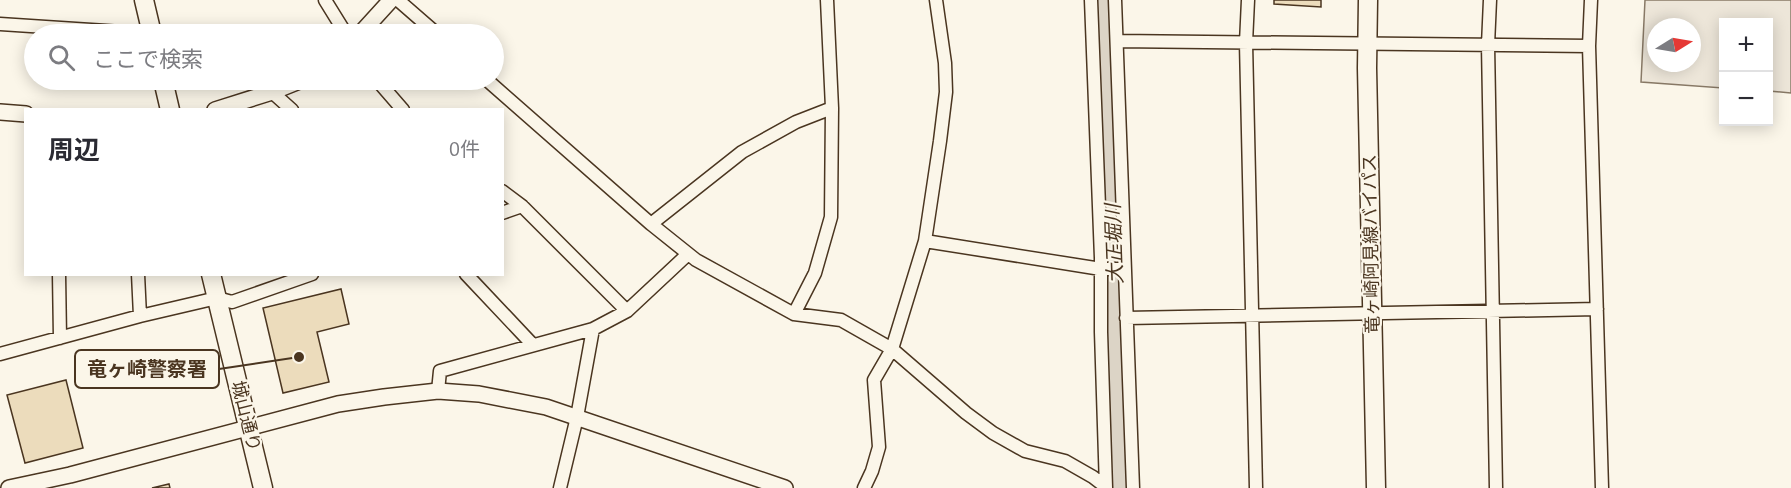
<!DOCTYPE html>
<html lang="ja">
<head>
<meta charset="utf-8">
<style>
	:root { --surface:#fff; --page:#f2f2f3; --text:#2b2b33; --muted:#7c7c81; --line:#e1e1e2 }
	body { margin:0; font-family:"PT Sans","Noto Sans JP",sans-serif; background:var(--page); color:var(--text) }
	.controls { position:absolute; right:18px; top:18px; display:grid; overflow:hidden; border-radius:0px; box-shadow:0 3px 15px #0003 }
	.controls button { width:54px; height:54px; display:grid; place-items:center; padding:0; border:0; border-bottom:2px solid var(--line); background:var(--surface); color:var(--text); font:30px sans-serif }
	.compass { position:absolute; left:1647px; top:18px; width:54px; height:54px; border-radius:50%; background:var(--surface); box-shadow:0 3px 15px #0003; rotate:79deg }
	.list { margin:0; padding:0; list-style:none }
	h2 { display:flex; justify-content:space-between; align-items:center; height:78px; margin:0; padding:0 24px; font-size:26px }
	h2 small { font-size:20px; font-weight:400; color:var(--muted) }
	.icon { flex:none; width:33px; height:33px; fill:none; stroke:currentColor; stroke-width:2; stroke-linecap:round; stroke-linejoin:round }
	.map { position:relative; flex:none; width:1791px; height:488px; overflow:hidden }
	.search { position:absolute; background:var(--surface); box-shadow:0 3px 15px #0003; left:24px; top:24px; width:480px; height:66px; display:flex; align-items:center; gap:15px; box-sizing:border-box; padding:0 21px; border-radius:33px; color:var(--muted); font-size:22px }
	.panel { position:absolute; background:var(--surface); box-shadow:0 3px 15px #0003; left:24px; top:108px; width:480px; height:168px; border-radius:0px }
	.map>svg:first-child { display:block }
	.green { fill:#ede6d9; stroke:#887966; stroke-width:1.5; fill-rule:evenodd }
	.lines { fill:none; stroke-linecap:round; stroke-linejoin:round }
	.river { stroke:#dcd4c6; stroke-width:24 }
	.building { fill:#ecdcbc; stroke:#4a3520; stroke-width:1.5 }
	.minor-casing { stroke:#4a3520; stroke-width:15 }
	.tertiary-casing { stroke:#4a3520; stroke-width:18 }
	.primary-casing { stroke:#4a3520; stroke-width:21 }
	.minor { stroke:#fbf6e9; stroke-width:12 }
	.tertiary { stroke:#fbf6e9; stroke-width:15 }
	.primary { stroke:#fbf6e9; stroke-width:18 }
	.labels { text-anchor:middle; stroke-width:4.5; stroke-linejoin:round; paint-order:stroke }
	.street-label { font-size:18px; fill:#4a3520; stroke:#fbf6e9 }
	.water-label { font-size:20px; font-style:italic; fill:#4a3520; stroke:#fbf6e9 }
	.leader { fill:none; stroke:#4a3520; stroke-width:2 }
	.callout-dot { fill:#4a3520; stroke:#fbf6e9; stroke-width:2 }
	.callout { fill:#fbf6e9; stroke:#4a3520; stroke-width:2 }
	.callout-label { font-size:20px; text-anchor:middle; font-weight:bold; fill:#4a3520 }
</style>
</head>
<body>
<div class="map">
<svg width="1791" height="488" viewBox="0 0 1791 488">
	<rect width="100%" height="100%" fill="#fbf6e9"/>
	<path class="green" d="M1645,0h146v93l-22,-2 -1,-69h-44l-1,66 -82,-6zM1656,27h36v36h-36z"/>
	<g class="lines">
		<path class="river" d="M1105,0l18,488"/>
	</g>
	<path class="building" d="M1274,0h47v7l-47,-3z
		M341,289l8,35 -32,8 12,50 -46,11 -20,-85z
		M66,380l17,68 -58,15 -18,-68z
		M169,484l1,4h-18z"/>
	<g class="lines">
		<g class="minor-casing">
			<path id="minor" d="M325,0l21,34
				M398,0l39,34
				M1091,0l10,258v74l5,156
				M1115,0l18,488
				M1248,0l-2,43 10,445
				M1490,0l-2,45 8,443
				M1591,0l-2,46 13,442
				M0,24l152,10
				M1117,41l472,5
				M377,80l26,30
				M487,80l164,144 45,36 98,54 47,6 51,29 74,64 27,20 32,18 40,10 28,16 13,10
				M272,92l20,18
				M502,191l20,15 105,105
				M502,213l20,-7
				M651,224l91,-72 54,-30 36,-14
				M925,241l176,28h24
				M59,274l1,64
				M138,274l2,42
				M466,274l66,70
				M794,314l21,-41 16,-56 1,-109 -5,-108
				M1126,318l471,-9
				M0,354l140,-38 77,-18 15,4 80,-28
				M438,391l2,-20 153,-42 34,-18 61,-57
				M560,488l17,-71 16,-88
				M864,488l8,-17 7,-24 -5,-67 18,-31 33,-108 15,-100 6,-49 -1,-29 -9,-63"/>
		</g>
		<g class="tertiary-casing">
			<path id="tertiary" d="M360,34l31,-34
				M215,110l57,-18 30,-12
				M0,112l26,2
				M9,488l61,-13 268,-71 46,-7 54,-6 41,3 67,13 239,81"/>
		</g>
		<g class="primary-casing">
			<path id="primary" d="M144,0l8,34
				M1368,0l-1,68 9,420
				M163,80l7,30
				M211,274l52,214"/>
		</g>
		<use href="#minor" class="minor"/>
		<use href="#tertiary" class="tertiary"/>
		<use href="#primary" class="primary"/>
	</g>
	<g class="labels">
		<g class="street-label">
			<text transform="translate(1371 244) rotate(-91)" y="6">竜ヶ崎阿見線バイパス</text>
			<text transform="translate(246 416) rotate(76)" y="6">城山通り</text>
		</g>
		<g class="water-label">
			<text transform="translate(1114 244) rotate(-92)" y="7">大正堀川</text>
		</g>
	</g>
	<path class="leader" d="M299 357L219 369"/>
	<circle class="callout-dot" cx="299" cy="357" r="6"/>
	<rect class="callout" x="75" y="350" width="144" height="38" rx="6"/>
	<g class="callout-label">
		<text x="147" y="376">竜ヶ崎警察署</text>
	</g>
</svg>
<div class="controls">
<button>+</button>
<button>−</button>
</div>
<svg class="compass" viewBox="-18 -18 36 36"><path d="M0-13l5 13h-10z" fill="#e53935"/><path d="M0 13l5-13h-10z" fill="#7c7c81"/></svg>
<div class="search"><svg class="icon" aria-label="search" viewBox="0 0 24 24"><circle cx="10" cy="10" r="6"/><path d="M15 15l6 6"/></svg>ここで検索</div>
<section class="panel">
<h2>周辺<small>0件</small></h2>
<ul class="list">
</ul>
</section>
</div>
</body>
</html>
